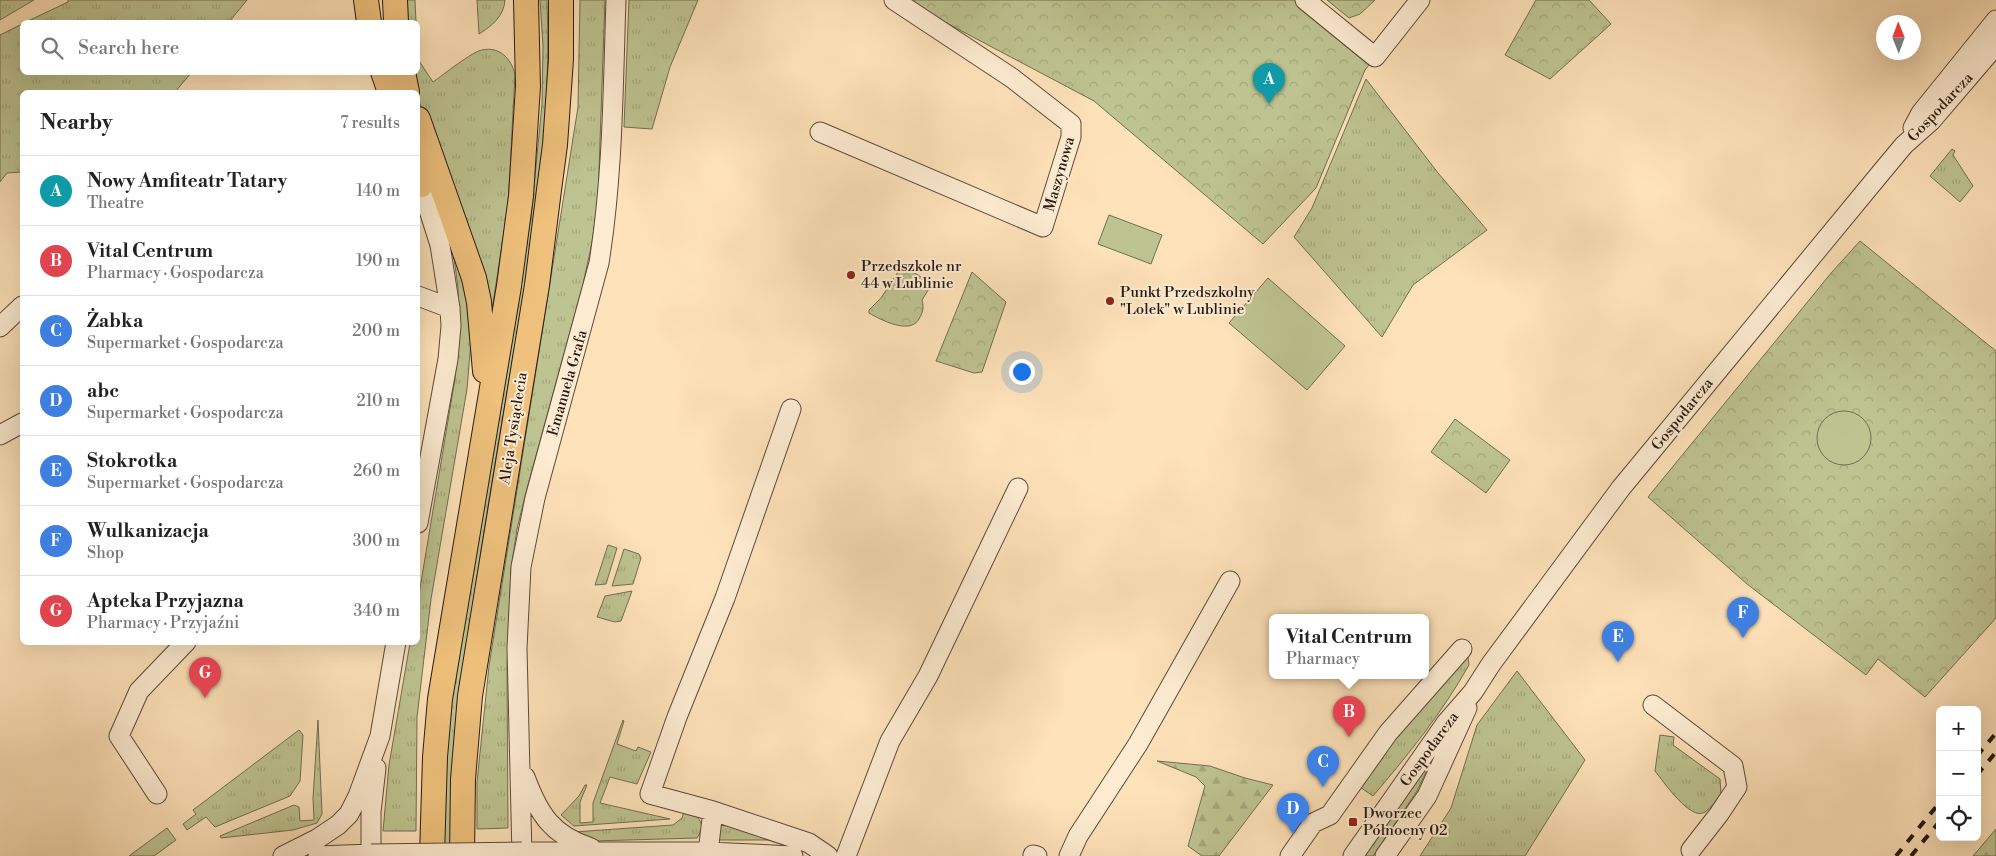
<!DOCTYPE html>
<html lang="en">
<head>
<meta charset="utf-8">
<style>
	:root { --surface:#fff; --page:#f2f2f2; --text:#222; --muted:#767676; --line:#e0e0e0; --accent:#111827 }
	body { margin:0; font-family:"Libre Bodoni",serif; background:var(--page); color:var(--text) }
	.controls { position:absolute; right:15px; bottom:15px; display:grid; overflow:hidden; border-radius:8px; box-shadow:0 5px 20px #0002 }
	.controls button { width:45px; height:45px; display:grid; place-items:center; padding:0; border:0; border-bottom:1px solid var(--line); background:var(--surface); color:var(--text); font:25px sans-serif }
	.compass { position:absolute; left:1876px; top:15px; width:45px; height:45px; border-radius:50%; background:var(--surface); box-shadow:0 5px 20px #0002; rotate:359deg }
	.you { position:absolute; left:1021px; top:371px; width:18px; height:18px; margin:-12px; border:4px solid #fff; border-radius:50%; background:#1a73e8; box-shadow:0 0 0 8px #1a73e833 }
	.badge { display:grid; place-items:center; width:32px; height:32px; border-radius:50%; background:var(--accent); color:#fff; font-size:16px; font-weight:700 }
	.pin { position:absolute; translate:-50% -41px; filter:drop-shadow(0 1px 2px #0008) }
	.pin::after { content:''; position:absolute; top:26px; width:18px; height:15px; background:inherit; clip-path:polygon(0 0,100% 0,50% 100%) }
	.popup { position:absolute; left:1269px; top:614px; width:160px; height:65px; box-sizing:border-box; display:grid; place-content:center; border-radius:8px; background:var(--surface); filter:drop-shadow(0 1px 4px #0005); font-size:16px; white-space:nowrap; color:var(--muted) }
	.popup b { font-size:19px; color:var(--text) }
	.popup::after { content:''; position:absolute; left:50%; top:100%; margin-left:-10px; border:10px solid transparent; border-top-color:var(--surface) }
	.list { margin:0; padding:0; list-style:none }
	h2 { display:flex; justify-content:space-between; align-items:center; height:65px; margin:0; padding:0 20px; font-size:21px }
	h2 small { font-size:16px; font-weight:400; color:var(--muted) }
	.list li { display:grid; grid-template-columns:32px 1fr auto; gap:15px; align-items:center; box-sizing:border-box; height:70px; padding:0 20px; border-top:1px solid var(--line) }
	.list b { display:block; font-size:19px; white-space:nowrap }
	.list p { margin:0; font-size:16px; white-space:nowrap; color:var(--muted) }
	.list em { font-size:16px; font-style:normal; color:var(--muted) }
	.icon { flex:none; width:28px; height:28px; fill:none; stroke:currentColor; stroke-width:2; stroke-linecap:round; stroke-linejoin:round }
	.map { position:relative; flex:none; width:1996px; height:856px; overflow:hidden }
	.search { position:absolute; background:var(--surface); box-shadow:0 5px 20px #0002; left:20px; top:20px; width:400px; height:55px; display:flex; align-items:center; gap:12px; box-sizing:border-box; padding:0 18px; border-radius:8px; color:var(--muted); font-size:19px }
	.panel { position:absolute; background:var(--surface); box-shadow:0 5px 20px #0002; left:20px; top:90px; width:400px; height:555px; border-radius:8px }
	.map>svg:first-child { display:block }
	.grass { fill:url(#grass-tufts); stroke:#726e52 }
	.forest { fill:url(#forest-firs); stroke:#726e52 }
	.park { fill:url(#park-crowns); stroke:#726e52 }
	.garden { fill:#bec491; stroke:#726e52 }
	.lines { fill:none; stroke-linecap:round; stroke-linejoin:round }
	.minor-casing { stroke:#5c4a3c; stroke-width:21 }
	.major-casing { stroke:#261813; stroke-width:26 }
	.minor { stroke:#feecd2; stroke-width:19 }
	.major { stroke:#efc17c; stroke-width:24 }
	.rail { stroke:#261813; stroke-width:4; stroke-dasharray:9 9; stroke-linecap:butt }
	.minor-bridge-casing { stroke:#5c4a3c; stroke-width:21; stroke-linecap:butt }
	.minor-bridge { stroke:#feecd2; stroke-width:19 }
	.poi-dot { fill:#8f2418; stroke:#feecd2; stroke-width:2 }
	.labels { text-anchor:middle; stroke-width:4; stroke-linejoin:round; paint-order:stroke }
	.street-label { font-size:15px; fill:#261813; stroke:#feecd2 }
	.poi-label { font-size:15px; fill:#261813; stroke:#feecd2; text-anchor:start }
</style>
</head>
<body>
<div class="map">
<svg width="1996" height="856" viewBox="0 0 1996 856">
	<defs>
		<pattern id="grass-tufts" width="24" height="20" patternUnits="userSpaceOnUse" patternTransform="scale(1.25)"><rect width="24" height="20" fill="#bec491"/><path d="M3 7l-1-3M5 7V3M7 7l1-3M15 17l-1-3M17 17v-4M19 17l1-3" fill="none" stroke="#a3a87c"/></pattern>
		<pattern id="forest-firs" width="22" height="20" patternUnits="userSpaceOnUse" patternTransform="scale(1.25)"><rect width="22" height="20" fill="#bec491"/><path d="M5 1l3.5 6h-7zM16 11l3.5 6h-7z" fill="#a3a87c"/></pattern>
		<pattern id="park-crowns" width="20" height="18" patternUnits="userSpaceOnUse" patternTransform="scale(1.25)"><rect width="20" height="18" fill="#bec491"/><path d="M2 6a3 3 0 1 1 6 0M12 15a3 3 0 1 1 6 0" fill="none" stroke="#a3a87c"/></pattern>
	</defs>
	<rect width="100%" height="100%" fill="#fee2b9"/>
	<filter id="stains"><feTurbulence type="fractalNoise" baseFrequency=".004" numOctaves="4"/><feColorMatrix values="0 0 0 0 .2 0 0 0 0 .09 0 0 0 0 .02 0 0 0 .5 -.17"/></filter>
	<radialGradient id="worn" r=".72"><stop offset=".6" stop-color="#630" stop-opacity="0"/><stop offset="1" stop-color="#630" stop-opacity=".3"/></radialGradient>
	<path class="grass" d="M0,0h34l-34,20z
		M68,0h179l-18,22h-203l42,-20z
		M404,0h11l1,22h-10z
		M477,0h28c-1,16 -13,26 -26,34z
		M540,0h7c3,79 -3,160 -14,238 -6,41 -14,83 -21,124 -14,83 -28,165 -40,248 -12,84 -23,161 -21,246h-7l1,-111 6,-61 80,-466 11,-114 1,-58z
		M580,0h25l-7,198 -6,45 -10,45 -56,204 -9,37 -6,39 -4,100 1,160 -31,1v-47l12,-116 89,-559z
		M629,0h69l-28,67 -18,62 -28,-2z
		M22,24v48l169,1 -16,19h-153v80l-15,1 -7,9v-147z
		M418,42l1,19 14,21c10,-7 40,-31 49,-32 18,-4 29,9 33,24l-7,132 -17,110 -40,-123 -31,-89 -6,-31 4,-1z
		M1366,79l72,94 49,57 -74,55 -31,52 -88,-100 18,-29z
		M1952,149l3,2 -2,4 20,31 -13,16 -30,-26z
		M452,244l12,34 8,51 -5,60 -36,210 -14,118 -1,114h-33l6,-66 21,-122 8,-1v-42l37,-221 4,-44 -1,-48z
		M608,545l9,3 -11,36 -11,1z
		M624,549l15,5 2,4 -8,26 -21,2z
		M632,591l-11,30 -6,1 -18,-5 8,-21z
		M1464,657h4l1,8c-27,48 -61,90 -96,131l-13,-9 24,-37z
		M1517,671l68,89 -60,96h-105l31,-48 26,-83z
		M318,720l4,94 -5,9 -24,7 -72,8 -1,-2 74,-31 5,2 1,14 14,-1 -1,-22z
		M623,720l1,1 -7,23 19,7 2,-4 13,5 -14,32 -27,-7 -10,26 70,16 -96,7 -13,-11 18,-19 6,-11h2l-7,17v21l13,-1v-19z
		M299,730l4,5 -3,46 -10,15 -75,31 -9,-10 -19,13 -4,-6 13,-10 -3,-4z
		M1660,735l14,2 -1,8 47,34 1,16c-5,5 -10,13 -16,17 -14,10 -42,-31 -50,-41z
		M1434,755l-17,36 -44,65h-8z
		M684,811c11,3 18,7 18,19l-5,8 -104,3 -19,-9 99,-7 9,-7z
		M722,820l62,20h-65l-2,-3z
		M167,828l9,12 -22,16h-25z"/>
	<path class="forest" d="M1157,761l53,5 35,12 28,7 -54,71h-17l-14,-10 17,-60 -9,-9z
		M1996,829v27h-23z"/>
	<path class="park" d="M910,0h395l70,57 -10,13 -49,118 -53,56 -169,-143 -157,-83z
		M1327,0h48l-15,14 -11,4z
		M1536,0h53l22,24 -61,55 -45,-24z
		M1860,241l136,110v267l-71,79 -47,-38 -12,16 -119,-91 -99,-87 184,-225z
		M902,270c12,1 22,7 28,17l-8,13c2,8 1,12 -3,19 -9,16 -38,1 -50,-6v-3l12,-12 17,-26z
		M972,272l34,30 -24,70 -8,1 -38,-12z
		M1455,419l55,41 -24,33 -55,-41z"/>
	<path class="garden" d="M1109,215l53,20 -11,29 -53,-20z
		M1268,278l77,68 -38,44 -78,-67z
		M1817 438a27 27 0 1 1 54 0a27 27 0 1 1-54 0Z"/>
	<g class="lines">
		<g class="minor-casing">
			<path id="minor" d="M1305,0l70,57 45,-57
				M1913,128l8,-15 75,-93
				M820,132l223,95 28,-90v-13l-59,-46 -118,-78
				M418,296l32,12
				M0,327l22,-21
				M791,409l-66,189 -48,119 -27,77 63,17 96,32 19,13
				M0,435l22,-12
				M418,523l30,-164 3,-33 -1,-18 -10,-63 -19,-60
				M1653,705l80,61 4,21 -18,27 -28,36
				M525,777c14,38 27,58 66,71
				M157,794l-38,-58 20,-45 47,-49
				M522,852h186l85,4
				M708,852l5,-41
				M1033,855l4,1
				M283,856l34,-17 21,-14 11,-11 9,-18 22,-60 16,-94
				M318,856l53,-2
				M371,856v-44l5,-44
				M522,856l-5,-208 4,-81 14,-69 64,-235c14,-87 14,-175 17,-263
				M846,856l44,-115 38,-65 90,-188
				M1069,856l9,-20 60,-92 92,-163
				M1290,856l23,-33 17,-8 58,-82 74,-84
				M1353,856l93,-133 27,-31 18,-28 130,-176 263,-319 20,-24 27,-24 65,-76
				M1385,856l42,-60 40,-88"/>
		</g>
		<g class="major-casing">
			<path id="major" d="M366,0l3,22
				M395,0l1,22
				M383,72l7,20
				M403,72l4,20
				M418,119l56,159 5,24 6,69
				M418,163l3,22
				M432,856l3,-99 5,-58 69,-413 12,-90 7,-110 -2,-86
				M462,856l1,-77 7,-83 67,-411 12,-95 6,-45 6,-86v-59"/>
		</g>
		<use href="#minor" class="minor"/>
		<use href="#major" class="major"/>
		<path class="rail" d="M1977,756l19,-23
			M1977,775l19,-23
			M1896,856l44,-54
			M1911,856l29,-35"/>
		<g class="minor-bridge-casing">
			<path id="minor-bridge" d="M371,854l151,-2"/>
		</g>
		<use href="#minor-bridge" class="minor-bridge"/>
	</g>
	<g class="poi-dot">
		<circle cx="851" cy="275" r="5"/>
		<circle cx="1110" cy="301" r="5"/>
		<rect x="1348" y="817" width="10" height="10" rx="2.5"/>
	</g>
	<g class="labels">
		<g class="street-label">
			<text transform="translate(1940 107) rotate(-47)" y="5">Gospodarcza</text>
			<text transform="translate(1059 174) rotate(-74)" y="5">Maszynowa</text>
			<text transform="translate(567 383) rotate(-74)" y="5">Emanuela Grafa</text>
			<text transform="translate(1682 414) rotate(-51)" y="5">Gospodarcza</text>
			<text transform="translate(513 428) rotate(-81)" y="5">Aleja Tysiąclecia</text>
			<text transform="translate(1429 749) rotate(-54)" y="5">Gospodarcza</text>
		</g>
		<g class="poi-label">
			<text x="861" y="271">Przedszkole nr<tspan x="861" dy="17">44 w Lublinie</tspan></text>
			<text x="1120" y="297">Punkt Przedszkolny<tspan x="1120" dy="17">"Lolek" w Lublinie</tspan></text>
			<text x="1363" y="818">Dworzec<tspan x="1363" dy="17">Północny 02</tspan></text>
		</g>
	</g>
	<rect width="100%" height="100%" filter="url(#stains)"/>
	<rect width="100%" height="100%" fill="url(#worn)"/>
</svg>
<div class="controls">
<button>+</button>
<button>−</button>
<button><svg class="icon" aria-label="locate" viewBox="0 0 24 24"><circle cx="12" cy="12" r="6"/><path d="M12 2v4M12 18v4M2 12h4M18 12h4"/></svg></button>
</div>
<svg class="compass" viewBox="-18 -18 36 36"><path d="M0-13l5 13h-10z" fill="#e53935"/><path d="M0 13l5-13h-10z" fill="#767676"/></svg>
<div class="you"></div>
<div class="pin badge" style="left:1269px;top:104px;background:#0f9aa8">A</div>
<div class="pin badge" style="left:1349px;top:737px;background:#e0444e">B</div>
<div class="popup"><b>Vital Centrum</b>Pharmacy</div>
<div class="pin badge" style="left:1323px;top:787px;background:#3f7fe0">C</div>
<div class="pin badge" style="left:1293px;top:834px;background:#3f7fe0">D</div>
<div class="pin badge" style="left:1618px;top:662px;background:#3f7fe0">E</div>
<div class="pin badge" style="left:1743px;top:638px;background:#3f7fe0">F</div>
<div class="pin badge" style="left:205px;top:698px;background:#e0444e">G</div>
<div class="search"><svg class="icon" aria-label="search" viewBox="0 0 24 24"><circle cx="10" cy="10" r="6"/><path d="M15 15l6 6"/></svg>Search here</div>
<section class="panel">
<h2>Nearby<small>7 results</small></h2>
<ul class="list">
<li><span class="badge" style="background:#0f9aa8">A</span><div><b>Nowy Amfiteatr Tatary</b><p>Theatre</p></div><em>140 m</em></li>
<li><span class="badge" style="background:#e0444e">B</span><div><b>Vital Centrum</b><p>Pharmacy · Gospodarcza</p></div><em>190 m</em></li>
<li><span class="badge" style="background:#3f7fe0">C</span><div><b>Żabka</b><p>Supermarket · Gospodarcza</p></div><em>200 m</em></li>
<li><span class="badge" style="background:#3f7fe0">D</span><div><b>abc</b><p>Supermarket · Gospodarcza</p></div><em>210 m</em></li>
<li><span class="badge" style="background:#3f7fe0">E</span><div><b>Stokrotka</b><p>Supermarket · Gospodarcza</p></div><em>260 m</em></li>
<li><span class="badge" style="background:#3f7fe0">F</span><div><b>Wulkanizacja</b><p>Shop</p></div><em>300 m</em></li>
<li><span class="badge" style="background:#e0444e">G</span><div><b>Apteka Przyjazna</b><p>Pharmacy · Przyjaźni</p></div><em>340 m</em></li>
</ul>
</section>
</div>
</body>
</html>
